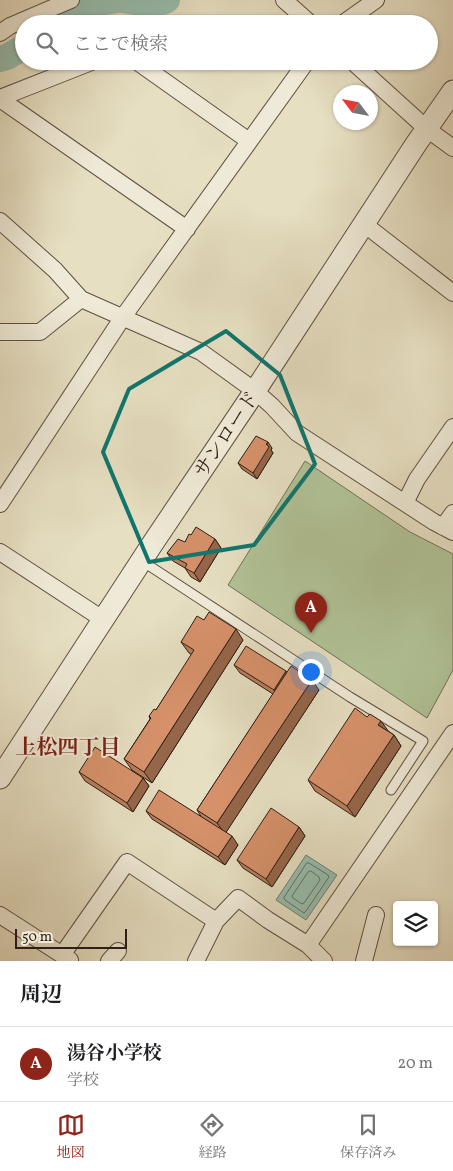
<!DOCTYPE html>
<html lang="ja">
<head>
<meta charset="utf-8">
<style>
	:root { --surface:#fff; --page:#f6f6f6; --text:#202124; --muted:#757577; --line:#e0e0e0; --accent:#8f2418 }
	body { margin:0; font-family:Vollkorn,"Noto Serif JP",serif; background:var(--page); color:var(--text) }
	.controls { position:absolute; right:15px; bottom:15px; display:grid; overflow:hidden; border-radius:5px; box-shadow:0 1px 4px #0004 }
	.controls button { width:45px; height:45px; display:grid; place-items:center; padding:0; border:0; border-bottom:1px solid var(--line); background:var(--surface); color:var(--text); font:25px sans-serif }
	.compass { position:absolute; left:333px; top:85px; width:45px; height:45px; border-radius:50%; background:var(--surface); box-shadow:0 1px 4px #0004; rotate:302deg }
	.scale { position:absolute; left:15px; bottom:12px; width:112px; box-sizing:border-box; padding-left:5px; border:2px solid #301f17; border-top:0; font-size:14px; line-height:18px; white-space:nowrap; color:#301f17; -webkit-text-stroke:4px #efead7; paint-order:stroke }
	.you { position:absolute; left:310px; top:671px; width:18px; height:18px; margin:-12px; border:4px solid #fff; border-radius:50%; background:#1a73e8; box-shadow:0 0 0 8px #1a73e833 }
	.badge { display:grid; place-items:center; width:32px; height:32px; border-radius:50%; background:var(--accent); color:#fff; font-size:16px; font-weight:700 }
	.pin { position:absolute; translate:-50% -41px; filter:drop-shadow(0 1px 2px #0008) }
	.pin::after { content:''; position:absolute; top:26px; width:18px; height:15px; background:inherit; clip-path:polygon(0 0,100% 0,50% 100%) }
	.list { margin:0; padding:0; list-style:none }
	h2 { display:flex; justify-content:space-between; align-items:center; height:65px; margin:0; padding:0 20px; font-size:21px }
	h2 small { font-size:16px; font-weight:400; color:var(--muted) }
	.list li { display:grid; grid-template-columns:32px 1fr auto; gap:15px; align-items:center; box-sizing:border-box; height:75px; padding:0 20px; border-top:1px solid var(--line) }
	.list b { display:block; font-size:19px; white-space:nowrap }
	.list p { margin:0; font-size:16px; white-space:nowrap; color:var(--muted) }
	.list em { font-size:16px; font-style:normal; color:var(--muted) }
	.icon { flex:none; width:28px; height:28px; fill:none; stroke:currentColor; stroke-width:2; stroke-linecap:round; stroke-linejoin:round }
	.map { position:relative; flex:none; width:453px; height:961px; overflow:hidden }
	.search { position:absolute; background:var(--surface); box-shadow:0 1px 4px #0004; left:15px; right:15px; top:15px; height:55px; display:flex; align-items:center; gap:12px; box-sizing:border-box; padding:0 18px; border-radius:28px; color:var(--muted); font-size:19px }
	.sheet { height:140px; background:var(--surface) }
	nav { display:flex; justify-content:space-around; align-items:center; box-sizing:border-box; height:70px; border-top:1px solid var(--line); background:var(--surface); font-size:14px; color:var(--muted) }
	nav a { display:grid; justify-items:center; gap:2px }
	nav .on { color:var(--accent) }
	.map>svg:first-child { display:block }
	.green { fill:#b1c397; stroke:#707157 }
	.water { fill:#97bdae; stroke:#6e7e72 }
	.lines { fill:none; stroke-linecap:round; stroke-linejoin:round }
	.shore { stroke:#646e62; stroke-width:1 }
	.river { stroke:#97bdae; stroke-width:26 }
	.service-casing { stroke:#5e4f42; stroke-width:11 }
	.minor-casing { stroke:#5e4f42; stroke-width:18 }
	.tertiary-casing { stroke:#5e4f42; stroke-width:23 }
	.service { stroke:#efead7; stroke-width:9 }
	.minor { stroke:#efead7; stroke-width:16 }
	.tertiary { stroke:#efead7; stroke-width:21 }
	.wall { fill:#b87d5b; stroke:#301f17 }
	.shaded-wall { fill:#96664a; stroke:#301f17 }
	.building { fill:#d6916a; stroke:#301f17 }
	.marked { fill:none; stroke:#0f766e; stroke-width:4; stroke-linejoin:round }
	.labels { text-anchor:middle; stroke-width:4; stroke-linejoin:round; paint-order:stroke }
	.street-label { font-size:20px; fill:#301f17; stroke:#efead7 }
	.neighbourhood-label { font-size:21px; font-weight:bold; fill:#7a1f14; stroke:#efead7 }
</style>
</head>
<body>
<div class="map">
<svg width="453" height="961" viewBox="0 0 453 961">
	<rect width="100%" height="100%" fill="#e6dfc2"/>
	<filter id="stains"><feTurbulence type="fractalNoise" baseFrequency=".004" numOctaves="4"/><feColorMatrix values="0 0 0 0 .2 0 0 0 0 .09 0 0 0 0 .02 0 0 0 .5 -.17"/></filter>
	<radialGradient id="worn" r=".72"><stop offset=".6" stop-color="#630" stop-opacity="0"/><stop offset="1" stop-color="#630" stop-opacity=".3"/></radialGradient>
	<path class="green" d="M305,461l105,71 43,22v116l-26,48 -199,-133z"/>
	<path class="water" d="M306,855l31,20 -31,45 -30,-20z"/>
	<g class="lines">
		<path class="shore" d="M307,863h2l19,12 1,2 -23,34 -2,2 -19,-13 -1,-2z
			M311,871l8,6 1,3 -16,23 -2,1 -9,-6 -1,-2 16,-24z"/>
		<path class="river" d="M123,0c15,2 30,7 44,0
			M53,24l11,-10 12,-7 41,-7
			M0,59l7,-2 17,-10"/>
		<g class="service-casing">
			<path id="service" d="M142,561l208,136 73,44 -32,49"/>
		</g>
		<g class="minor-casing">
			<path id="minor" d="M284,0l27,24
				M342,24l34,-24
				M0,33l10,-7 61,-26
				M136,61l113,80
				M352,61l75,68 26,19
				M0,98l94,-37
				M0,99l187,130
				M0,221l55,49 26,29
				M364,224l89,69
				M0,332h40l41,-33 120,53 54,39 17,15 25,27 137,89 19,10
				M405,503l12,-24 36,-52
				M0,504l123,-187 184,-256
				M443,527l10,-14
				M0,552l104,68
				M0,915l70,45
				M308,945l145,-212
				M62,955l65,-93 89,59
				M109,961l9,-10
				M196,961l20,-40 22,-23 30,22 40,25 16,16
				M364,961l12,-46"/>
		</g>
		<g class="tertiary-casing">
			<path id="tertiary" d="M0,778l151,-232 104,-155 161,-247 37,-53"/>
		</g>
		<use href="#service" class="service"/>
		<use href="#minor" class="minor"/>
		<use href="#tertiary" class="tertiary"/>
	</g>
	<path class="wall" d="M272,448l-1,2 2,3 -16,26 -15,-10 -4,-6z
		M191,535l24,4 6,9 -21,34 -9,-5 -6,-9 -12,-7 -6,-8 18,-11z
		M204,620l39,20 -91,143 -20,-13 -8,-11 26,-40 -1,-3 7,-6 36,-55 -3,-2 -8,-11z
		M234,665l52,6 1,2 32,17 -93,142 12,13 -13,20 -73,-46 -6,-8 56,7 -5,-8 76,-116 -33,-21z
		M388,731l6,4 7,11 -46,71 -40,-26 -7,-11z
		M79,772l64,6 6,8 -16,26 -48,-31z
		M299,827l6,9 -33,51 -29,-19 -6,-8z"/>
	<path class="shaded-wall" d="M268,442l4,6 -1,2 2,3 -16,26 -4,-6z
		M215,539l6,9 -21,34 -6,-9z
		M236,629l7,11 -91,143 -8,-11z
		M286,671l6,9 -12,19 -6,-9z
		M312,680l7,10 -94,144 -8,-11z
		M381,721l8,11 -11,-7z
		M394,735l7,11 -46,71 -8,-11z
		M143,778l6,8 -16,26 -6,-9z
		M299,827l6,9 -33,51 -6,-8z
		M232,836l6,9 -13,20 -7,-8z"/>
	<path class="building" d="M256,436l12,6 -2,2 3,3 -16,26 -15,-10z
		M196,527l19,12 -21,34 -9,-5 2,-4 -20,-11 11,-14 7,3 4,-8 2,1z
		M209,612l27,17 -92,143 -20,-13 27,-41 -2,-2 5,-7 2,1 38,-60 -13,-8 16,-26 7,4z
		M246,646l40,25 -12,19 -40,-25z
		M291,666l21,14 -95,143 -20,-13z
		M355,708l12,9 3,-3 11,7 -3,4 16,10 -47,71 -39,-26z
		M95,747l48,31 -16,25 -48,-31z
		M159,790l73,46 -14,21 -72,-46z
		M271,808l28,19 -33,52 -29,-19z"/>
	<path class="marked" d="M226,331l54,44 35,89 -61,81 -105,17 -46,-110 26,-63z"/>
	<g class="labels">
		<g class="street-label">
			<text transform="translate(226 434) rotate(-56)" y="7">サンロード</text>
		</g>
		<g class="neighbourhood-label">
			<text x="68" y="754">上松四丁目</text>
		</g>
	</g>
	<rect width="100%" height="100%" filter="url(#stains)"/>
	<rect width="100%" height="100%" fill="url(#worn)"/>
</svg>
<div class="controls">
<button><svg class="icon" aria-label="layers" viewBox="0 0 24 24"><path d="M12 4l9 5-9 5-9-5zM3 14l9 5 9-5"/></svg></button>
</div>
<svg class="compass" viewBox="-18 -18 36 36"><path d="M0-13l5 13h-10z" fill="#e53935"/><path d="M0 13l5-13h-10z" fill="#757577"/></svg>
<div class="scale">50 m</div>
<div class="you"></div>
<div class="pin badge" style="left:311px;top:633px">A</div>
<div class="search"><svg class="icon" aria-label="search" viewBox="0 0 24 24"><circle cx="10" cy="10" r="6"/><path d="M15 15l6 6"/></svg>ここで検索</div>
</div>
<section class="sheet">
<h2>周辺<small></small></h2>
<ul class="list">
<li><span class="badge">A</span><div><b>湯谷小学校</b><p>学校</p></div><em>20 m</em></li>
</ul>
</section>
<nav>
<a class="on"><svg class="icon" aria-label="map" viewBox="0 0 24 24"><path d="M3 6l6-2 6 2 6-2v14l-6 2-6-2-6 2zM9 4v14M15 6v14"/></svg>地図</a>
<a><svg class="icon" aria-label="directions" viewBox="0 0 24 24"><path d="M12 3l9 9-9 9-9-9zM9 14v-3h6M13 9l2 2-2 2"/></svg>経路</a>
<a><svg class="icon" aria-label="saved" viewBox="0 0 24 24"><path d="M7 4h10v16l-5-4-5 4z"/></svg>保存済み</a>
</nav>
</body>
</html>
